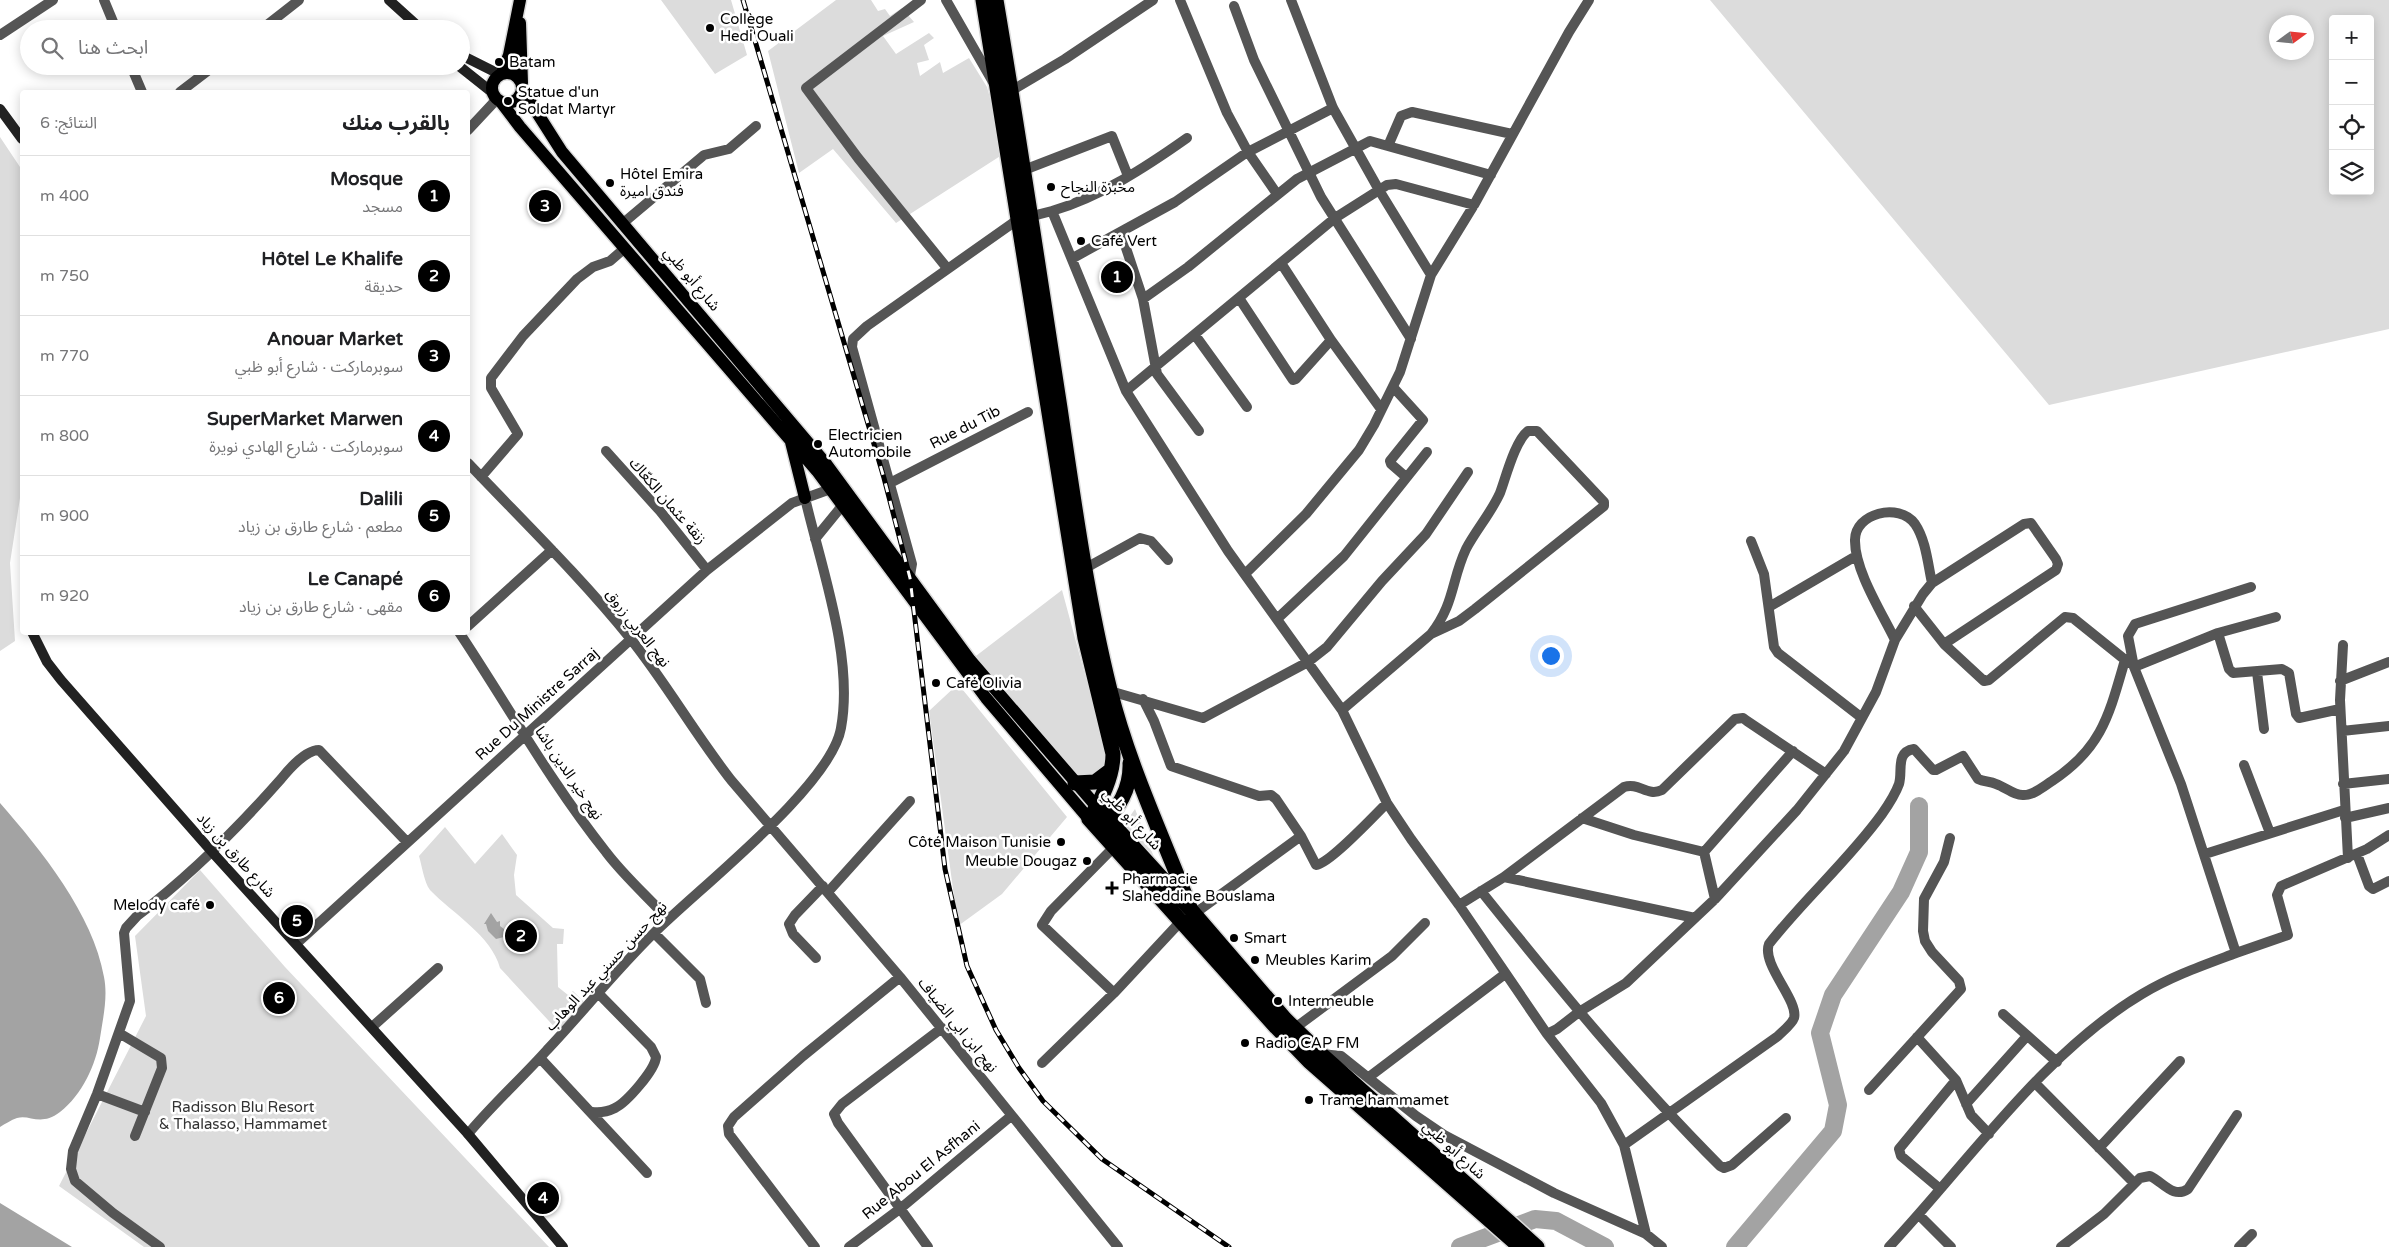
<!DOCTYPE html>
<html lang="ar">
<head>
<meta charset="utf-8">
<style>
	:root { --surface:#fff; --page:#f6f6f6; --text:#202124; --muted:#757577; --line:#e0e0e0; --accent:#000 }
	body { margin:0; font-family:"Varela Round","Noto Sans Arabic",sans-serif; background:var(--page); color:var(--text); direction:rtl }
	.controls { position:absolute; right:15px; top:15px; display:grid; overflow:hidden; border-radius:5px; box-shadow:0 2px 12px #0003 }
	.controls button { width:45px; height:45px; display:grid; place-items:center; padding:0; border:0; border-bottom:1px solid var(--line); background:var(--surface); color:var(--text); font:25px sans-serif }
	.compass { position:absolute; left:2269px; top:15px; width:45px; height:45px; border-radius:50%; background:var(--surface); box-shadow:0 2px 12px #0003; rotate:75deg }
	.you { position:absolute; left:1550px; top:655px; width:18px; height:18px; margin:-12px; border:4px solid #fff; border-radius:50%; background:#1a73e8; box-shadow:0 0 0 8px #1a73e833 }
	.badge { display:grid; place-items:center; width:32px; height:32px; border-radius:50%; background:var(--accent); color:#fff; font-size:16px; font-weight:700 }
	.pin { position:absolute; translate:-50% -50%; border:2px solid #fff; box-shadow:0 1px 5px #0006 }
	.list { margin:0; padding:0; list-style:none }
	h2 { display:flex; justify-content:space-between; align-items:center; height:65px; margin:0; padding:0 20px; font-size:21px }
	h2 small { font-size:16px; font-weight:400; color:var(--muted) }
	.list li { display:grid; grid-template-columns:32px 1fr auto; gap:15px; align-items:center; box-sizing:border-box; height:80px; padding:0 20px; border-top:1px solid var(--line) }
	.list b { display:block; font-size:19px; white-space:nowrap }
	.list p { margin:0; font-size:16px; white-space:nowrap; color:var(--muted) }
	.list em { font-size:16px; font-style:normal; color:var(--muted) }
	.icon { flex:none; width:28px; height:28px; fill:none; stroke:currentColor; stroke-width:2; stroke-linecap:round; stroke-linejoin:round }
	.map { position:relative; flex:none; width:2389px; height:1247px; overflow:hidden; direction:ltr }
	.search { position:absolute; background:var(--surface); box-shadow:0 2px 12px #0003; left:20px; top:20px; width:450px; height:55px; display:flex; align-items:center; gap:12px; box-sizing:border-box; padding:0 18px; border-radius:28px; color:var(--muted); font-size:19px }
	.panel { position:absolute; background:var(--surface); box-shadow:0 2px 12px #0003; left:20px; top:90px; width:450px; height:545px; border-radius:5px; direction:rtl }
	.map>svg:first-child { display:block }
	.green { fill:#dcdcdc; fill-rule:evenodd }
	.water { fill:#a3a3a3 }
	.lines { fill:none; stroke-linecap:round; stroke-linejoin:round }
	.river { stroke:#a3a3a3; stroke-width:18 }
	.primary-casing { stroke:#dbdbdb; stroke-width:15 }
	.highway-casing { stroke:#dbdbdb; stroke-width:18 }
	.street { stroke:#555; stroke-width:10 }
	.secondary { stroke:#222; stroke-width:10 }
	.primary { stroke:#000; stroke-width:12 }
	.highway { stroke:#000; stroke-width:15 }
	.rail-casing { stroke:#000; stroke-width:5 }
	.rail { stroke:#fff; stroke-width:3; stroke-dasharray:9; stroke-linecap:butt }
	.poi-dot { fill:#000; stroke:#fff; stroke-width:2 }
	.labels { text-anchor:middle; stroke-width:5; stroke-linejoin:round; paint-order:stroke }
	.poi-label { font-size:15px; fill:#000; stroke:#fff; text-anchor:start }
	.street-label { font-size:15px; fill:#000; stroke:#fff }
	.park-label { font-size:15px; fill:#333; stroke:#fff }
</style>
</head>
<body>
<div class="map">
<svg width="2389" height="1247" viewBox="0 0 2389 1247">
	<rect width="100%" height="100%" fill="#fff"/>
	<path class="green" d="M661,0h70l16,55 -32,19z
		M836,0h35l7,11 7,-2 5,7 12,-8 12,14 -31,14 13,18 33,-21 5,5 -10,7 5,15 -12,3 3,13 20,-14 3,11 26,-15 18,29 18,66 -109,70 -63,-74 -34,24 -31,-122z
		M1710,0h679v329l-340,76zM2333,19h37v172h-37zM2276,22h30v30h-30z
		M0,137l22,33v315l-12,78 5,78 -15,10z
		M1062,590l50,185 -34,7 -106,-123z
		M958,684l109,133 -65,77 -44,32 -29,-215z
		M1135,809l26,66 -40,-46z
		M445,827l30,37 27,-30 15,21 -3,20 2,20 37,33 11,1 -1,15h-6l1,43 10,8 5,-4 12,12 -25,30 -60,-65c-8,-32 -48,-55 -70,-78 -6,-8 -8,-24 -11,-34z
		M200,870l85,97 264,280h-405l-85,-61 87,-170 -11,-80z"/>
	<path class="water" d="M0,803c41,47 93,111 104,174 4,20 -1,41 -4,61 -4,27 -18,57 -40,74 -20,15 -30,2 -43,6 -6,2 -12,6 -17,9z
		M491,913l6,9 3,-1v5l4,3v8l-8,2 -8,-8 -2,-7h-2z
		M0,1203l72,44h-72z"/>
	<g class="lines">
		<path class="river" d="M1460,1247l75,-28 21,2 49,26
			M1735,1247l98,-116 5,-26 -18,-72 13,-38 68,-103 18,-40v-46"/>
		<g class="primary-casing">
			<path id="primary" d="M520,23l2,60
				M492 88a15 15 0 1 1 30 0a15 15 0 1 1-30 0Z
				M502,73l7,-18 11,-55
				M522,89l40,63 265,313 143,195 127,147
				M501,102l19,25 297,344 169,227 103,121
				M791,442l14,56"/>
		</g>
		<g class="highway-casing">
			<path id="highway" d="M983,0l102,638 28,116c0,22 -12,47 -24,65l186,207 34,35 211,186
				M996,0c23,136 43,272 64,408 14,95 27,189 50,282 19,76 53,147 81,220
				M1075,783l20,-1 16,-12
				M1097,807l94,103 94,109 36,35 216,193
				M1102,827c16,-20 29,-37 28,-64"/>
		</g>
		<path class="street" d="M104,0l12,29
			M921,0l-115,88 52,70 89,110
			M946,0l47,82
			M1180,0l47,113 21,39 29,42
			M1291,0l42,108 46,82 52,85
			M1234,6l20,54 67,137 90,142
			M262,29l37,-29
			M0,35l53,-35
			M131,66l11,26
			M180,92l34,-26
			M1006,92l5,-1 54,-32 88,-59
			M468,130l29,-31
			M1388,146l13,-30 11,-4 100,22
			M1024,170l88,-34 16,40
			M1052,211c48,-14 94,-44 135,-73
			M622,224l82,-69 25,-6 27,-23
			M1121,233l22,66 14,75 42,57
			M1073,258l102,-56 71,-49 87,-45
			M1239,298l50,76 4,6 3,-1 35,-39 -50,-77
			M1143,299l45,-32 109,-88 73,-38 121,34
			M1195,335l52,72
			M1331,340l50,69
			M1393,387l30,33 -33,41 1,3 15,13
			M1126,391l209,-173 52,-33 9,-1 78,21
			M606,451l54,60 47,59
			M468,463c55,58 112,113 162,175 36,45 65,96 101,142l169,197 218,270
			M481,477l37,-43 -27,-46v-10l32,-42 54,-57 16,-12 17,-6 15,-13
			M890,483l138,-71
			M815,539l31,-38
			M1751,541l13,33 10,73 4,6 84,65
			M1084,569l56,-31 11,3 17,19
			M1245,574l61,-60 53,-64 15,-25 26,-53 31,-97 43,-70 95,-173 20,-32
			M909,581l3,-17 -60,-217 1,-8 14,-13 150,-106 35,-9 74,180 102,160 114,159 45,93 24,36 48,66 88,129 54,69 23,42 22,89
			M1914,606l30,38 40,37 5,-1 76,-63 8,1 56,45
			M1769,607l87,-51
			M1277,619l67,-63 83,-104
			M468,626l84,-76
			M459,632c49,74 92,151 147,220 18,24 42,45 62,67
			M2218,633l11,36 4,4 49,-4 7,4 7,41 3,4 41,-9
			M1895,640c-13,-27 -40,-69 -40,-99 -1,-28 44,-39 60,-17 11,16 13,41 17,59
			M2343,645l-3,55 8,158
			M2134,667l84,-34 58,-16
			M2257,672l7,57
			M2340,681l49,-19
			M1110,691l93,27 105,-56 19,-15 55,-66 44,-47 42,-62
			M1143,699l11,22 17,45 88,30 12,-1 5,4 25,37 15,29c13,-1 59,-50 71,-62
			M1342,710l89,-76c24,-31 20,-53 35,-85 10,-19 25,-36 34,-56 6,-16 15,-52 28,-62h9l67,71v4l-129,103 -16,12 -28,13
			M2342,731l47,-5
			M2244,765l26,68
			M2343,784l46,-5
			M1582,818l52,17 70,17
			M2345,818l44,-10
			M1114,847l-63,64 -9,14 72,68
			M1704,852l89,-101
			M1704,852l11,47
			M2205,854l139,-44
			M2357,854l12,32 4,3 16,-8
			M1504,877l191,41
			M1481,891c76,95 153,189 239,275l4,2 8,-3 54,-47
			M828,892l82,-91
			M1459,905l45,-28 120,-90c15,-5 23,10 38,3l73,-71 8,-1 4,3 79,53
			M1194,914l107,-78
			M654,933l46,46 6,24
			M297,943l410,-373 85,-67 44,-16
			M2236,953l52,-18 -11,-40 4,-9 86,-37 22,-14
			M816,958l-23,-24 -4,-10 6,-9 28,-29
			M2003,1014l54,48
			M372,1027l66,-59
			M1295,1028l97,-72 33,-33
			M119,1033l42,25 1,10 -27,68
			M1547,1034l10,-5 22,-17 47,-29 89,-84 82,-89 47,-59 32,-59 19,-52 28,-46 9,-11 92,-59 7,-1 25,36 2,5 -2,6 -112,74
			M1917,1037l39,43 15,35 18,19
			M1321,1054l20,2 75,60 28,19 110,58 92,41 16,13
			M540,1058l107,115
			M1042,1063l72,-70 68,-73
			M1369,1077l136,-103
			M2036,1084l98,99
			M1869,1090l92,-101 -2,-8 -27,-29 -7,-11 -2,-10 1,-32 20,-37 6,-24
			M97,1094l48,18
			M1966,1104l61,-68
			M592,1112c8,1 15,0 23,-4 12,-6 40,-38 41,-51l-5,-10 -52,-53
			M468,1134c25,-30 53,-55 79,-84 36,-38 69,-80 107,-117 45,-45 177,-147 187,-205 13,-71 -20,-161 -36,-230
			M1624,1145l154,-109c5,-5 14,-12 16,-18 5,-17 -33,-54 -25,-74 35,-45 79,-83 113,-130 7,-10 13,-19 17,-30 4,-13 -4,-32 15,-35l19,21h3l27,-14 15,23c6,3 12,2 18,5 9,3 19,12 28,11 10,0 20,-9 28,-14 50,-33 57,-66 73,-121
			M2099,1148l81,-87
			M1939,1188l-38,-32 -2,-7 57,-69
			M1919,1215l32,32
			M160,1247l-47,-34 -38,-32 -4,-12 2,-18 24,-57 33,-93 -6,-68 2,-5 11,-12c54,-41 99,-86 144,-137 8,-10 25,-29 38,-29l88,92
			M815,1247l-86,-113 -1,-8 6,-9 69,-61 97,-79
			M849,1247l52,-39 110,-92
			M928,1247l-90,-124 -4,-9 8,-10 100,-76
			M1889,1247c78,-83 154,-194 253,-253 30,-18 62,-29 94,-41l-55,-169 -47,-117 -6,-31 7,-12 116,-37
			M2061,1247l43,-33 36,-36 10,-2c13,6 23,23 38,13l49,-74
			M2239,1247l13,-13"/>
		<path class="secondary" d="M389,0l32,29
			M461,55l38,19
			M459,66l34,27
			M0,109l22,30
			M32,632l15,30 14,18 152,173 255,281 95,113"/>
		<use href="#primary" class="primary"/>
		<use href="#highway" class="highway"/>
		<g class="rail-casing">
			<path id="rail" d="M743,0l141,478 26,100 35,291 22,97 29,64 23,38 24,33 59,58 127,88"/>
		</g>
		<use href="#rail" class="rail"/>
	</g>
	<g class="poi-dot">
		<circle cx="710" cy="28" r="5"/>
		<circle cx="499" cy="62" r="5"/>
		<circle cx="508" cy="101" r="5"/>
		<circle cx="610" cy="183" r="5"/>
		<circle cx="1051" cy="187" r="5"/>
		<circle cx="1081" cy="241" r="5"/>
		<circle cx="818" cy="444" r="5"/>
		<circle cx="936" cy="683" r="5"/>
		<circle cx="1061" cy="842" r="5"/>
		<circle cx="1087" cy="861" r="5"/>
		<path d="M1109.5 880.5h5v5h5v5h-5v5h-5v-5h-5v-5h5z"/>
		<circle cx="210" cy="905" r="5"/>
		<circle cx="1234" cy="938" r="5"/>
		<circle cx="1255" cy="960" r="5"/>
		<circle cx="1278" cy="1001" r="5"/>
		<circle cx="1245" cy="1043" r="5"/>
		<circle cx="1309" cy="1100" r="5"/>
	</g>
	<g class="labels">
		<g class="poi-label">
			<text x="720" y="24">Collège<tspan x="720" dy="17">Hedi Ouali</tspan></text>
			<text x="509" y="67">Batam</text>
			<text x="518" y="97">Statue d'un<tspan x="518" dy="17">Soldat Martyr</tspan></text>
			<text x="620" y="179">Hôtel Emira<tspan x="620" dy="17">فندق اميرة</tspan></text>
			<text x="1061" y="192">مخبزة النجاح</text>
			<text x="1091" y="246">Café Vert</text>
			<text x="828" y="440">Electricien<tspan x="828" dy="17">Automobile</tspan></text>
			<text x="946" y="688">Café Olivia</text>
			<text x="1051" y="847" text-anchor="end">Côté Maison Tunisie</text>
			<text x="1077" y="866" text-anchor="end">Meuble Dougaz</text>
			<text x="1122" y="884">Pharmacie<tspan x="1122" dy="17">Slaheddine Bouslama</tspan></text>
			<text x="200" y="910" text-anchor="end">Melody café</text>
			<text x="1244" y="943">Smart</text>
			<text x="1265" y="965">Meubles Karim</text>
			<text x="1288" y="1006">Intermeuble</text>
			<text x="1255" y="1048">Radio CAP FM</text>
			<text x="1319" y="1105">Trame hammamet</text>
		</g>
		<g class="street-label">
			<text transform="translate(692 279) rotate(50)" y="5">شارع أبو ظبي</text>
			<text transform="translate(965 427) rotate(-27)" y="5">Rue du Tib</text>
			<text transform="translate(668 501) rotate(49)" y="5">زنقة عثمان الكعّاك</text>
			<text transform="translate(638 628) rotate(52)" y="5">نهج العربي زروق</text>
			<text transform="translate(537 704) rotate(-42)" y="5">Rue Du Ministre Sarraj</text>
			<text transform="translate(569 773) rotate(56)" y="5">نهج خير الدين باشا</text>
			<text transform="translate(1132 819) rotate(47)" y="5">شارع أبو ظبي</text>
			<text transform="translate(236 855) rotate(48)" y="5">شارع طارق بن زياد</text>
			<text transform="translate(606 966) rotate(-47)" y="5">نهج حسن حسني عبد الوهاب</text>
			<text transform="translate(958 1025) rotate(51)" y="5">نهج ابن ابي الضياف</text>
			<text transform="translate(1454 1150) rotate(42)" y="5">شارع أبو ظبي</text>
			<text transform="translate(921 1170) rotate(-39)" y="5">Rue Abou El Asfhani</text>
		</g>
		<g class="park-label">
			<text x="243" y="1112">Radisson Blu Resort<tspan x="243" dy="17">&amp; Thalasso, Hammamet</tspan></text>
		</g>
	</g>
</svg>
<div class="controls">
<button>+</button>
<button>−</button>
<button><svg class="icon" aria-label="locate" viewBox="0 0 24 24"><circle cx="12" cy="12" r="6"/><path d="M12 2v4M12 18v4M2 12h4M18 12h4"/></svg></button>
<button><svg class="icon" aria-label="layers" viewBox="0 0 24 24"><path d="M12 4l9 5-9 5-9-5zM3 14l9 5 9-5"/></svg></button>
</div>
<svg class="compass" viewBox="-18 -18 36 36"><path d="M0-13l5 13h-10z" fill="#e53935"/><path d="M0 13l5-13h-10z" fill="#757577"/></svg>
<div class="you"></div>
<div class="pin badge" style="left:1117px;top:277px">1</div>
<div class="pin badge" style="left:521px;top:936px">2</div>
<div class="pin badge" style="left:545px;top:206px">3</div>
<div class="pin badge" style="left:543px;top:1198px">4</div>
<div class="pin badge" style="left:297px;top:921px">5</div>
<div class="pin badge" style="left:279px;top:998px">6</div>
<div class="search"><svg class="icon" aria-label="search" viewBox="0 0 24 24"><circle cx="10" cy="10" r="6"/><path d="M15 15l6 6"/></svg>ابحث هنا</div>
<section class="panel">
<h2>بالقرب منك<small>النتائج: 6</small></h2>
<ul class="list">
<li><span class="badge">1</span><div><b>Mosque</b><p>مسجد</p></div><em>400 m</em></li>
<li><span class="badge">2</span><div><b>Hôtel Le Khalife</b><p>حديقة</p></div><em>750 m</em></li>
<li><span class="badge">3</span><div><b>Anouar Market</b><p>سوبرماركت · شارع أبو ظبي</p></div><em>770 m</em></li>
<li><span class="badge">4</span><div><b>SuperMarket Marwen</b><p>سوبرماركت · شارع الهادي نويرة</p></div><em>800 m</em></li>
<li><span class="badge">5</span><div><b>Dalili</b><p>مطعم · شارع طارق بن زياد</p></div><em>900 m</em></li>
<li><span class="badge">6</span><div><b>Le Canapé</b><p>مقهى · شارع طارق بن زياد</p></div><em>920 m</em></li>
</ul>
</section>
</div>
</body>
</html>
